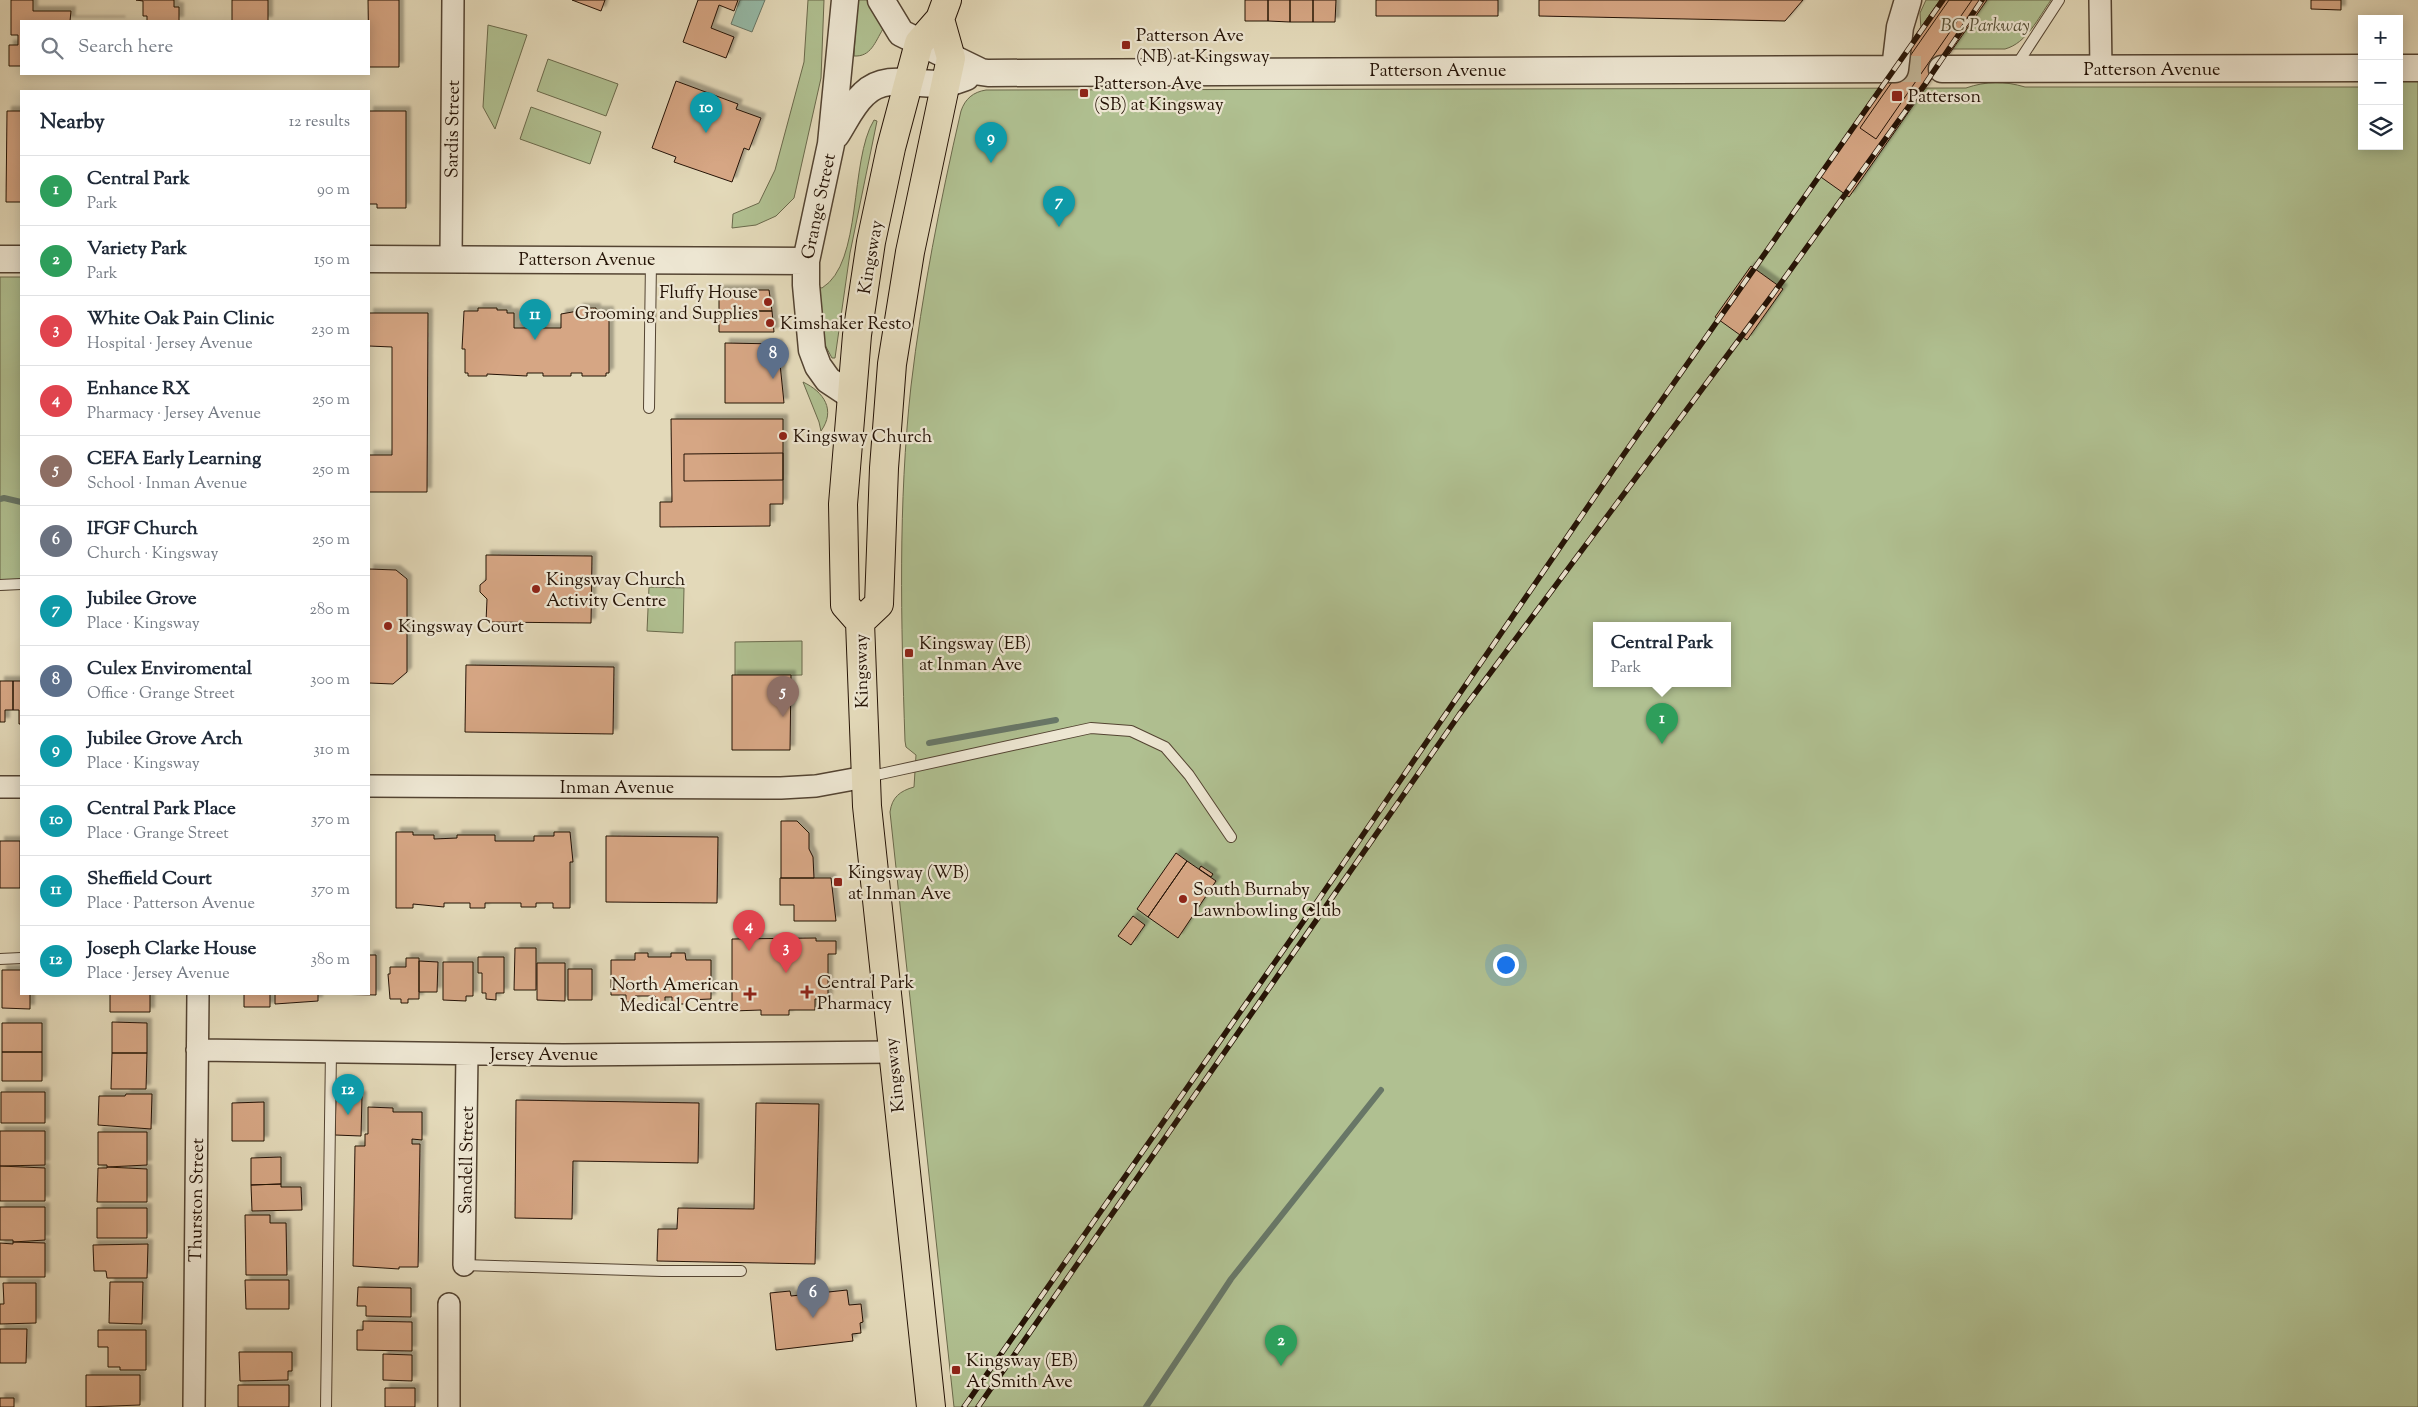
<!DOCTYPE html>
<html lang="en">
<head>
<meta charset="utf-8">
<style>
	:root { --surface:#fff; --page:#f2f2f3; --text:#1f2937; --muted:#747a83; --line:#e0e1e3; --accent:#8f2418 }
	body { margin:0; font-family:"Sorts Mill Goudy",serif; background:var(--page); color:var(--text) }
	.controls { position:absolute; right:15px; top:15px; display:grid; overflow:hidden; border-radius:0px; box-shadow:0 2px 12px #0003 }
	.controls button { width:45px; height:45px; display:grid; place-items:center; padding:0; border:0; border-bottom:1px solid var(--line); background:var(--surface); color:var(--text); font:25px sans-serif }
	.you { position:absolute; left:1505px; top:964px; width:18px; height:18px; margin:-12px; border:4px solid #fff; border-radius:50%; background:#1a73e8; box-shadow:0 0 0 8px #1a73e833 }
	.badge { display:grid; place-items:center; width:32px; height:32px; border-radius:50%; background:var(--accent); color:#fff; font-size:16px; font-weight:700 }
	.pin { position:absolute; translate:-50% -41px; filter:drop-shadow(0 1px 2px #0008) }
	.pin::after { content:''; position:absolute; top:26px; width:18px; height:15px; background:inherit; clip-path:polygon(0 0,100% 0,50% 100%) }
	.popup { position:absolute; left:1593px; top:622px; width:138px; height:65px; box-sizing:border-box; display:grid; place-content:center; border-radius:0px; background:var(--surface); filter:drop-shadow(0 1px 4px #0005); font-size:16px; white-space:nowrap; color:var(--muted) }
	.popup b { font-size:19px; color:var(--text) }
	.popup::after { content:''; position:absolute; left:50%; top:100%; margin-left:-10px; border:10px solid transparent; border-top-color:var(--surface) }
	.list { margin:0; padding:0; list-style:none }
	h2 { display:flex; justify-content:space-between; align-items:center; height:65px; margin:0; padding:0 20px; font-size:21px }
	h2 small { font-size:16px; font-weight:400; color:var(--muted) }
	.list li { display:grid; grid-template-columns:32px 1fr auto; gap:15px; align-items:center; box-sizing:border-box; height:70px; padding:0 20px; border-top:1px solid var(--line) }
	.list b { display:block; font-size:19px; white-space:nowrap }
	.list p { margin:0; font-size:16px; white-space:nowrap; color:var(--muted) }
	.list em { font-size:16px; font-style:normal; color:var(--muted) }
	.icon { flex:none; width:28px; height:28px; fill:none; stroke:currentColor; stroke-width:2; stroke-linecap:round; stroke-linejoin:round }
	.map { position:relative; flex:none; width:2418px; height:1407px; overflow:hidden }
	.search { position:absolute; background:var(--surface); box-shadow:0 2px 12px #0003; left:20px; top:20px; width:350px; height:55px; display:flex; align-items:center; gap:12px; box-sizing:border-box; padding:0 18px; border-radius:0px; color:var(--muted); font-size:19px }
	.panel { position:absolute; background:var(--surface); box-shadow:0 2px 12px #0003; left:20px; top:90px; width:350px; height:905px; border-radius:0px }
	.map>svg:first-child { display:block }
	.green { fill:#b0c091; stroke:#6a694b; fill-rule:evenodd }
	.water { fill:#96bba9; stroke:#687767 }
	.lines { fill:none; stroke-linecap:round; stroke-linejoin:round }
	.stream { stroke:#687767; stroke-width:6 }
	.building { fill:#d6a684; stroke:#241205; filter:url(#shadow) }
	.tertiary-tunnel { stroke:#c6bb9e; stroke-width:26; stroke-dasharray:26 13; stroke-linecap:butt }
	.service-casing { stroke:#544432; stroke-width:12 }
	.minor-casing { stroke:#544432; stroke-width:24 }
	.tertiary-casing { stroke:#544432; stroke-width:29 }
	.primary-casing { stroke:#241205; stroke-width:30 }
	.service { stroke:#ede6d2; stroke-width:10 }
	.minor { stroke:#ede6d2; stroke-width:21 }
	.tertiary { stroke:#ede6d2; stroke-width:26 }
	.primary { stroke:#e3d9b9; stroke-width:28 }
	.rail-casing { stroke:#241205; stroke-width:5.5 }
	.rail { stroke:#ede6d2; stroke-width:4; stroke-dasharray:11; stroke-linecap:butt }
	.poi-dot { fill:#8f2418; stroke:#ede6d2; stroke-width:2 }
	.labels { text-anchor:middle; stroke-width:4.5; stroke-linejoin:round; paint-order:stroke }
	.park-label { font-size:18px; font-style:italic; fill:#554f36; stroke:#ede6d2 }
	.poi-label { font-size:18px; fill:#241205; stroke:#ede6d2; text-anchor:start }
	.street-label { font-size:18px; fill:#241205; stroke:#ede6d2 }
</style>
</head>
<body>
<div class="map">
<svg width="2418" height="1407" viewBox="0 0 2418 1407">
	<defs>
		<filter id="shadow"><feDropShadow dx="4.5" dy="-4.5" stdDeviation="1" flood-color="#0004"/></filter>
	</defs>
	<rect width="100%" height="100%" fill="#e3d9b9"/>
	<filter id="stains"><feTurbulence type="fractalNoise" baseFrequency=".004" numOctaves="4"/><feColorMatrix values="0 0 0 0 .2 0 0 0 0 .09 0 0 0 0 .02 0 0 0 .5 -.17"/></filter>
	<radialGradient id="worn" r=".72"><stop offset=".6" stop-color="#630" stop-opacity="0"/><stop offset="1" stop-color="#630" stop-opacity=".3"/></radialGradient>
	<path class="green" d="M808,0h16l-3,78 -27,120 -18,18 -20,9 -24,3 1,-14 26,-11 16,-33 29,-108z
		M857,0h12l14,29c-8,13 -12,28 -29,27z
		M1926,0h125c-13,18 -24,43 -46,49h-64l-20,-19 -1,-17z
		M488,25l39,10 -32,94 -12,-22z
		M548,59l70,25 -12,32 -69,-25z
		M2399,78h19v1329h-1464l-64,-595c2,-15 10,-21 24,-25l2,-32 -10,-8 -1,-6c-4,-119 -7,-237 6,-355 11,-93 29,-184 50,-275 4,-12 12,-19 25,-21l980,-2c20,-7 39,-7 59,-1h337v59h37zM1597,625h130v58h-130z
		M531,107l70,25 -11,32 -70,-25z
		M874,120l3,1 -27,132 -15,105h-3l-8,-15 -6,-56 4,1c41,-25 27,-127 52,-168z
		M0,277h21v312l-21,1z
		M803,382c21,10 33,28 18,49l-2,-9z
		M649,587l35,1 -1,45 -36,-2z
		M802,641v34l-67,1v-34z"/>
	<path class="water" d="M740,0h25l-13,32 -21,-8z"/>
	<g class="lines">
		<path class="stream" d="M0,499l4,-1 17,4
			M929,743l127,-23
			M1146,1407l85,-128 150,-189"/>
	</g>
	<path class="building" d="M11,0h22v11h38l-1,10h51h-100v45h-12v-21h9v-10h-7z
		M136,0h38v7h5v14h-32v-5h-4v-15z
		M232,0h36v21h-36z
		M368,0h31v67h-30z
		M572,0h33l-4,11z
		M698,0h40l-4,11 -15,-6 -8,23 23,9 -8,21 -43,-16z
		M1245,0h23v21h-23z
		M1268,0h22v22l-22,-1z
		M1290,0h23v22h-23z
		M1313,0h23l-1,22h-22z
		M1376,0h122v16h-122z
		M1539,0h264l-18,21 -246,-5z
		M1940,0h47l-138,197 -31,-22z
		M1949,0h23l-96,139 -16,-11z
		M2311,0h30v10l-30,-1z
		M676,81l62,23 -2,5 25,9 -12,32 -5,-2 -12,34 -58,-20 2,-5 -24,-9z
		M7,111h14v91h-15z
		M369,111h37v97h-29v-4h-8z
		M1751,266l32,23 -36,51 -32,-23z
		M719,290h50l3,21h-53z
		M478,308h19v2h10v3h7v15h47v-14l17,-3v-3h18v3h13v62h-3v3h-24v-3h-11v3h-28v-3h-16v3l-40,-2v2h-19v-3h-3v-24h-3l2,-38h14z
		M719,311h53l2,21h-55z
		M369,313h59l-1,179h-58v-37h23v-108l-23,-1z
		M725,343l53,1 6,59h-59z
		M671,419h112v85h-13v22l-110,1v-25h12z
		M783,453v27l-99,1v-27z
		M486,555l106,1 -1,67 -105,-1 1,-23 -7,-7v-7l6,-5z
		M369,569l27,1 11,9v93l-14,12 -24,-1z
		M466,665l148,2 -1,67 -148,-2z
		M732,675h59l-1,75h-58z
		M0,681h13v29h-8v12h-5z
		M13,681h8v43h-2v-14h-6z
		M781,821h16l12,12v16l4,8 1,21h-33z
		M396,832h17v3h21v4l23,-1v-3h38v6h39v-5h20v-4h16l3,30h-3v46h-17v-5h-17v4h-15v-4h-36v5h-15v-5h-26v4l-31,-3v4h-17z
		M606,836l112,1 -1,66 -111,-1z
		M0,841h20v47h-20z
		M1176,853l11,8 -39,56 -11,-8z
		M1187,861l29,20 -38,57 -30,-21z
		M1201,866l12,8 -2,3 -12,-8z
		M780,878h51l5,43h-42v-16h-14z
		M1133,916l12,9 -14,20 -13,-9z
		M816,938v3h20v13h-8v45h-13v11h-26v5h-28v-5l-29,1v-72z
		M515,948h21v42h-22z
		M635,953h13v4h23v-4h14l1,7h25v39l-25,1v4h-14v-7h-7v8h-10v-9h-20v6h-9v-7h-15v-35h24z
		M369,955h7v40l-51,-1h44z
		M478,957h26v36h-8v7l-10,-1v-6h-4v-20h-4z
		M406,958h13v41h-11v4h-7v-4h-11l-2,-25h2v-7h16z
		M419,961l19,1 -1,30h-18z
		M443,962h30v34h-7v5l-23,-1z
		M537,963h28v38l-28,-1z
		M568,969h24v31h-24z
		M2,970h19v24h9v15l-28,-1z
		M110,994h40v18h-40z
		M244,994h26v13h-26z
		M275,994h43v7l-43,3z
		M112,1022l35,1v30h-35z
		M2,1023h40v29h-40z
		M2,1052h40v29h-40z
		M112,1053h35l-1,36h-35z
		M1,1092h44v31h-44z
		M126,1094h26l-1,35 -53,-4 1,-29h26z
		M336,1095l26,1 -1,40 -26,-1z
		M516,1100l183,3 -1,60 -125,-2 -1,58 -57,-1z
		M264,1102v39h-32v-38z
		M756,1103l63,1 -4,160 -158,-3 1,-32h19l1,-21 76,1z
		M368,1107l25,1v4h29v28l-10,-1v5h8l-2,123h-19v2l-46,-3 2,-120h10v-12h3z
		M0,1131h45v34l-45,1z
		M98,1132h49v33l-40,2v-2h-9z
		M281,1157v27l-30,1v-27z
		M0,1166l45,2v33h-45z
		M107,1167l40,2v33h-50l1,-34h9z
		M281,1184v3h20l1,23 -50,1 -1,-26z
		M0,1207h45v33l-32,2v-2h-13z
		M97,1208h50v30h-50z
		M245,1215h25v8h16l1,52h-41z
		M13,1242l32,1v34h-45v-34l13,1z
		M148,1244l-1,34h-40l-1,-7h-12l-1,-26z
		M245,1280h44v29h-43z
		M110,1282h33l-1,42 -33,-1z
		M3,1283h33v40l-36,1v-20h4z
		M358,1287l53,1v29l-45,-1v-10h-9z
		M847,1290l2,15 12,-1 2,18 -3,1 1,10 -9,1 1,7 -77,9 -6,-57 20,-2 1,5z
		M363,1321l49,1v29l-55,-1v-20h6z
		M0,1329h27l-1,34h-26z
		M98,1330h48v40h-26v-3h-12v-20h-10z
		M239,1352h53v19h-4v9l-48,1z
		M383,1354l29,1v26l-29,-1z
		M86,1375h54v30l-54,2z
		M238,1385h51v22h-51z
		M385,1388h30v19h-30z
		M0,1398h14v9h-14z"/>
	<g class="lines">
		<path class="tertiary-tunnel" d="M1895,69h47"/>
		<g class="service-casing">
			<path id="service" d="M2016,66l43,-66
				M649,408l2,-147
				M0,585l21,-1
				M867,777l224,-49 40,3 34,16 24,28 42,62
				M0,959l21,-1
				M464,1265l198,6h79
				M326,1407l5,-356"/>
		</g>
		<g class="minor-casing">
			<path id="minor" d="M2100,0l1,69
				M451,259l2,-259
				M369,786l412,2 35,-2 49,-9
				M0,787h21
				M197,1050l366,5 328,-3
				M464,1265l3,-211
				M449,1304v103
				M194,1407l4,-413"/>
		</g>
		<g class="tertiary-casing">
			<path id="tertiary" d="M845,0l-14,144 -25,117v24l6,65 6,16 10,14 24,16
				M881,0l20,33 80,39 7,1 907,-4 5,-42 8,-27
				M2399,68h19
				M1942,69l420,-1
				M836,135c9,-14 16,-30 28,-41 23,-23 57,-6 83,-11 6,-1 13,-4 19,-6
				M0,259h21
				M369,259l437,2"/>
		</g>
		<g class="primary-casing">
			<path id="primary" d="M860,622l19,-18 5,-136 8,-104 18,-112 41,-194 -11,-39
				M931,1407l-64,-601 -7,-184 -15,-17 -2,-101 14,-169 14,-93 20,-94 28,-105 21,-24 7,-19"/>
		</g>
		<use href="#service" class="service"/>
		<use href="#minor" class="minor"/>
		<use href="#tertiary" class="tertiary"/>
		<use href="#primary" class="primary"/>
		<g class="rail-casing">
			<path id="rail" d="M964,1407l346,-495 314,-458 319,-454
				M978,1407l481,-692 314,-421 152,-210 57,-84"/>
		</g>
		<use href="#rail" class="rail"/>
	</g>
	<g class="poi-dot">
		<rect x="1121" y="40" width="10" height="10" rx="2.5"/>
		<rect x="1079" y="88" width="10" height="10" rx="2.5"/>
		<rect x="1891" y="90" width="12" height="12" rx="2.5"/>
		<circle cx="768" cy="302" r="5"/>
		<circle cx="770" cy="323" r="5"/>
		<circle cx="783" cy="436" r="5"/>
		<circle cx="536" cy="589" r="5"/>
		<circle cx="388" cy="626" r="5"/>
		<rect x="904" y="648" width="10" height="10" rx="2.5"/>
		<rect x="833" y="877" width="10" height="10" rx="2.5"/>
		<circle cx="1183" cy="899" r="5"/>
		<path d="M804.5 984.5h5v5h5v5h-5v5h-5v-5h-5v-5h5z"/>
		<path d="M747.5 986.5h5v5h5v5h-5v5h-5v-5h-5v-5h5z"/>
		<rect x="951" y="1365" width="10" height="10" rx="2.5"/>
	</g>
	<g class="labels">
		<g class="park-label">
			<text x="1985" y="31">BC Parkway</text>
		</g>
		<g class="poi-label">
			<text x="1136" y="41">Patterson Ave<tspan x="1136" dy="21">(NB) at Kingsway</tspan></text>
			<text x="1094" y="89">Patterson Ave<tspan x="1094" dy="21">(SB) at Kingsway</tspan></text>
			<text x="1908" y="102">Patterson</text>
			<text x="758" y="298" text-anchor="end">Fluffy House<tspan x="758" dy="21">Grooming and Supplies</tspan></text>
			<text x="780" y="329">Kimshaker Resto</text>
			<text x="793" y="442">Kingsway Church</text>
			<text x="546" y="585">Kingsway Church<tspan x="546" dy="21">Activity Centre</tspan></text>
			<text x="398" y="632">Kingsway Court</text>
			<text x="919" y="649">Kingsway (EB)<tspan x="919" dy="21">at Inman Ave</tspan></text>
			<text x="848" y="878">Kingsway (WB)<tspan x="848" dy="21">at Inman Ave</tspan></text>
			<text x="1193" y="895">South Burnaby<tspan x="1193" dy="21">Lawnbowling Club</tspan></text>
			<text x="817" y="988">Central Park<tspan x="817" dy="21">Pharmacy</tspan></text>
			<text x="739" y="990" text-anchor="end">North American<tspan x="739" dy="21">Medical Centre</tspan></text>
			<text x="966" y="1366">Kingsway (EB)<tspan x="966" dy="21">At Smith Ave</tspan></text>
		</g>
		<g class="street-label">
			<text x="2152" y="75">Patterson Avenue</text>
			<text x="1438" y="76">Patterson Avenue</text>
			<text transform="translate(452 129) rotate(-89)" y="6">Sardis Street</text>
			<text transform="translate(818 206) rotate(-78)" y="6">Grange Street</text>
			<text transform="translate(870 257) rotate(-80)" y="6">Kingsway</text>
			<text x="587" y="265">Patterson Avenue</text>
			<text transform="translate(861 671) rotate(-91)" y="6">Kingsway</text>
			<text x="617" y="793">Inman Avenue</text>
			<text x="544" y="1060">Jersey Avenue</text>
			<text transform="translate(894 1075) rotate(-96)" y="6">Kingsway</text>
			<text transform="translate(466 1160) rotate(-89)" y="6">Sandell Street</text>
			<text transform="translate(196 1200) rotate(-89)" y="6">Thurston Street</text>
		</g>
	</g>
	<rect width="100%" height="100%" filter="url(#stains)"/>
	<rect width="100%" height="100%" fill="url(#worn)"/>
</svg>
<div class="controls">
<button>+</button>
<button>−</button>
<button><svg class="icon" aria-label="layers" viewBox="0 0 24 24"><path d="M12 4l9 5-9 5-9-5zM3 14l9 5 9-5"/></svg></button>
</div>
<div class="you"></div>
<div class="pin badge" style="left:1662px;top:744px;background:#2e9e5b">1</div>
<div class="popup"><b>Central Park</b>Park</div>
<div class="pin badge" style="left:1281px;top:1366px;background:#2e9e5b">2</div>
<div class="pin badge" style="left:786px;top:973px;background:#e0444e">3</div>
<div class="pin badge" style="left:749px;top:951px;background:#e0444e">4</div>
<div class="pin badge" style="left:783px;top:717px;background:#8d6e63">5</div>
<div class="pin badge" style="left:813px;top:1318px;background:#6b7280">6</div>
<div class="pin badge" style="left:1059px;top:227px;background:#0f9aa8">7</div>
<div class="pin badge" style="left:773px;top:379px;background:#5c6f8a">8</div>
<div class="pin badge" style="left:991px;top:163px;background:#0f9aa8">9</div>
<div class="pin badge" style="left:706px;top:133px;background:#0f9aa8">10</div>
<div class="pin badge" style="left:535px;top:340px;background:#0f9aa8">11</div>
<div class="pin badge" style="left:348px;top:1115px;background:#0f9aa8">12</div>
<div class="search"><svg class="icon" aria-label="search" viewBox="0 0 24 24"><circle cx="10" cy="10" r="6"/><path d="M15 15l6 6"/></svg>Search here</div>
<section class="panel">
<h2>Nearby<small>12 results</small></h2>
<ul class="list">
<li><span class="badge" style="background:#2e9e5b">1</span><div><b>Central Park</b><p>Park</p></div><em>90 m</em></li>
<li><span class="badge" style="background:#2e9e5b">2</span><div><b>Variety Park</b><p>Park</p></div><em>150 m</em></li>
<li><span class="badge" style="background:#e0444e">3</span><div><b>White Oak Pain Clinic</b><p>Hospital · Jersey Avenue</p></div><em>230 m</em></li>
<li><span class="badge" style="background:#e0444e">4</span><div><b>Enhance RX</b><p>Pharmacy · Jersey Avenue</p></div><em>250 m</em></li>
<li><span class="badge" style="background:#8d6e63">5</span><div><b>CEFA Early Learning</b><p>School · Inman Avenue</p></div><em>250 m</em></li>
<li><span class="badge" style="background:#6b7280">6</span><div><b>IFGF Church</b><p>Church · Kingsway</p></div><em>250 m</em></li>
<li><span class="badge" style="background:#0f9aa8">7</span><div><b>Jubilee Grove</b><p>Place · Kingsway</p></div><em>280 m</em></li>
<li><span class="badge" style="background:#5c6f8a">8</span><div><b>Culex Enviromental</b><p>Office · Grange Street</p></div><em>300 m</em></li>
<li><span class="badge" style="background:#0f9aa8">9</span><div><b>Jubilee Grove Arch</b><p>Place · Kingsway</p></div><em>310 m</em></li>
<li><span class="badge" style="background:#0f9aa8">10</span><div><b>Central Park Place</b><p>Place · Grange Street</p></div><em>370 m</em></li>
<li><span class="badge" style="background:#0f9aa8">11</span><div><b>Sheffield Court</b><p>Place · Patterson Avenue</p></div><em>370 m</em></li>
<li><span class="badge" style="background:#0f9aa8">12</span><div><b>Joseph Clarke House</b><p>Place · Jersey Avenue</p></div><em>380 m</em></li>
</ul>
</section>
</div>
</body>
</html>
